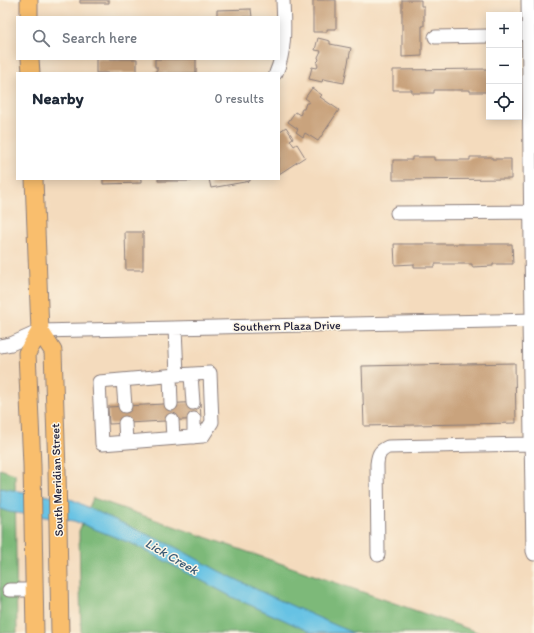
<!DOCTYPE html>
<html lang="en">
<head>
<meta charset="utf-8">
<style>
	:root { --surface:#fff; --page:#f6f6f7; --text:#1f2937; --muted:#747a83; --line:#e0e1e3 }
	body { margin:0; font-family:Itim,sans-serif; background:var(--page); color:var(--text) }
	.controls { position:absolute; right:12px; top:12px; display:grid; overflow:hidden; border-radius:0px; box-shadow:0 2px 10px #0003 }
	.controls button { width:36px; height:36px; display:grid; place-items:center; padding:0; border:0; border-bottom:1px solid var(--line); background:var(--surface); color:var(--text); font:20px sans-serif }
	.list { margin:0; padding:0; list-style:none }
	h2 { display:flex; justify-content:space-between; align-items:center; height:52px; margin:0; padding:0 16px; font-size:17px }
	h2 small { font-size:13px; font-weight:400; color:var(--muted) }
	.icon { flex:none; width:22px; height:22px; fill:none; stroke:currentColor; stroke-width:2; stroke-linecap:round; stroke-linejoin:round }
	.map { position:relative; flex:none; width:534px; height:633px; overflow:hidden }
	.search { position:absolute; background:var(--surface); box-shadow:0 2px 10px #0003; left:16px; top:16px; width:264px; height:44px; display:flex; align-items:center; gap:10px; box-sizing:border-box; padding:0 14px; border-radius:0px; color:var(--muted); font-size:15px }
	.panel { position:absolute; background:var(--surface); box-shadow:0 2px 10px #0003; left:16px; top:72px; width:264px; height:108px; border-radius:0px }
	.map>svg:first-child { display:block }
	.forest { fill:#7db979; stroke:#506e5a }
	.water { fill:#66c2e4; stroke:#447290 }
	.building { fill:#c9a37d }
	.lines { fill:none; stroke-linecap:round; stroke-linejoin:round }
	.minor-casing { stroke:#8b7e7c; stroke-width:15 }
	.major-casing { stroke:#8b7e7c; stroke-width:19 }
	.minor { stroke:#fff; stroke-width:13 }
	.major { stroke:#f9be6d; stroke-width:17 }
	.labels { text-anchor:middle; stroke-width:3; stroke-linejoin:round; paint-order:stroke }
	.street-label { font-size:12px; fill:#22223b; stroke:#fcf5e5 }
	.water-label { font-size:13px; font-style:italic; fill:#3a5a76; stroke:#fcf5e5 }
</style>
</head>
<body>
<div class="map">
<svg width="534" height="633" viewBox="0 0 534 633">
	<rect width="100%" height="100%" fill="#fcf5e5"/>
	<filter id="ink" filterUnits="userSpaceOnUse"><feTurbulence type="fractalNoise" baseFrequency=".025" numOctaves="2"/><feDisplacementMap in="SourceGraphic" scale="8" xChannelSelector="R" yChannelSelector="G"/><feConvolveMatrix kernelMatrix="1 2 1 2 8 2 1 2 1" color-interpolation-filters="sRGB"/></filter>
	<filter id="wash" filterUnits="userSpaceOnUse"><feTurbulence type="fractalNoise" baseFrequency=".012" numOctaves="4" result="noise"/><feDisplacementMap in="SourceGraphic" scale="16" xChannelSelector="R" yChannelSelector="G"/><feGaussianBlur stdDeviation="0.9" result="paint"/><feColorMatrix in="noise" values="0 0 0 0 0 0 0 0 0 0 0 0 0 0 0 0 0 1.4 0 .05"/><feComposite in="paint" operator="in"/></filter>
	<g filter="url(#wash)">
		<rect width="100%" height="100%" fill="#f4dbbd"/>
		<path class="forest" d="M0,469l15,5 2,159h-17z
			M93,498l387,135h-399l-2,-102z"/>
		<path class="water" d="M0,488l73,12 14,7 88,40 44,24 49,24 85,38h-41l-30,-14 -48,-21 -99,-53 -61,-24 -65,-9 -9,-3z"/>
		<g id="blocks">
			<path class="building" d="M80,0h29v3h-29z
				M313,0h23v29h-9v3h-14z
				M402,0h19v6h3v20h-2v30l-20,1z
				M251,9l1,8h-35v-7z
				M318,38l12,3v3l21,4 -7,35 -21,-4 -1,3 -13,-3 3,-12 5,1 1,-2 -1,-2v-2l2,-2 -1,-3 3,-6 -6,-1z
				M96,59h41v14h-41z
				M155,59h41v14h-41v-2h2v-4h-2z
				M489,69v23h-19v-2h-36v3h-22v-3h-19v-20z
				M312,88l10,7 -2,2 19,13 -21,31 -13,-8 -2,4 -7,-5 2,-3 -10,-7 7,-10 5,3 1,-2v-2l1,-2h2l2,-6h2l1,-2 -4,-3z
				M286,127l7,11 -3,2 4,6 3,-2 8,13 -26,17v-42z
				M412,157h22v3h36v-3h22v2h19v20l-118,1v-20h19z
				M103,179h38v4l-38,1z
				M158,179h34v2h-34z
				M209,179h41v2l-39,7z
				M125,232h18v38h-17z
				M394,244h118l1,20h-20v2l-21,1v-3h-37v3h-21v-3l-19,1z
				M515,363l1,60 -152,3 -2,-60z
				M200,402l1,17 -92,5 -1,-17z"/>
		</g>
	</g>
	<g filter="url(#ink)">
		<use href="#blocks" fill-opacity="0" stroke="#8b7e7c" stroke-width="1"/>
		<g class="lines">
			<g class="minor-casing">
				<path id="minor" d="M528,0l4,320
					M435,37l54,-1
					M276,73c10,-23 8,-48 7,-73
					M397,213l137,-1
					M529,320l4,231 1,3
					M175,328l2,47 -78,7 3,62 101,-8 9,-14 -2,-49 -33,2
					M0,346l11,-2 29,-13 494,-11
					M191,375l2,28
					M170,376l1,28
					M123,380l2,26
					M194,419v18
					M172,420l1,18
					M125,423l1,19
					M378,555l-1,-91c1,-9 2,-13 11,-17l143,-3
					M9,590h25"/>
			</g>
			<g class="major-casing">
				<path id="major" d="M29,0v17
					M30,59l1,14
					M34,179l6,152 13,20 4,120 3,162
					M35,633l-3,-168 -5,-112 13,-22"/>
			</g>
			<use href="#minor" class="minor"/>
			<use href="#major" class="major"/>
		</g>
	</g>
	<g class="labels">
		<g class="street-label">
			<text transform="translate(287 326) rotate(-1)" y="4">Southern Plaza Drive</text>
			<text transform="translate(57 480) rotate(-92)" y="4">South Meridian Street</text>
		</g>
		<g class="water-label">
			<text transform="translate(172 556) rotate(30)" y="5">Lick Creek</text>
		</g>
	</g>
</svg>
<div class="controls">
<button>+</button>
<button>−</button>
<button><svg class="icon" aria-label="locate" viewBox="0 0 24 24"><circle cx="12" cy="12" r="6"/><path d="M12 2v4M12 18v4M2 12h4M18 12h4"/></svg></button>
</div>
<div class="search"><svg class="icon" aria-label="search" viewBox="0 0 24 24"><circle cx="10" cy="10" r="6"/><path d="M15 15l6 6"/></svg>Search here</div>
<section class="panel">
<h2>Nearby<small>0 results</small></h2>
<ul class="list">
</ul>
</section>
</div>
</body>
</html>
